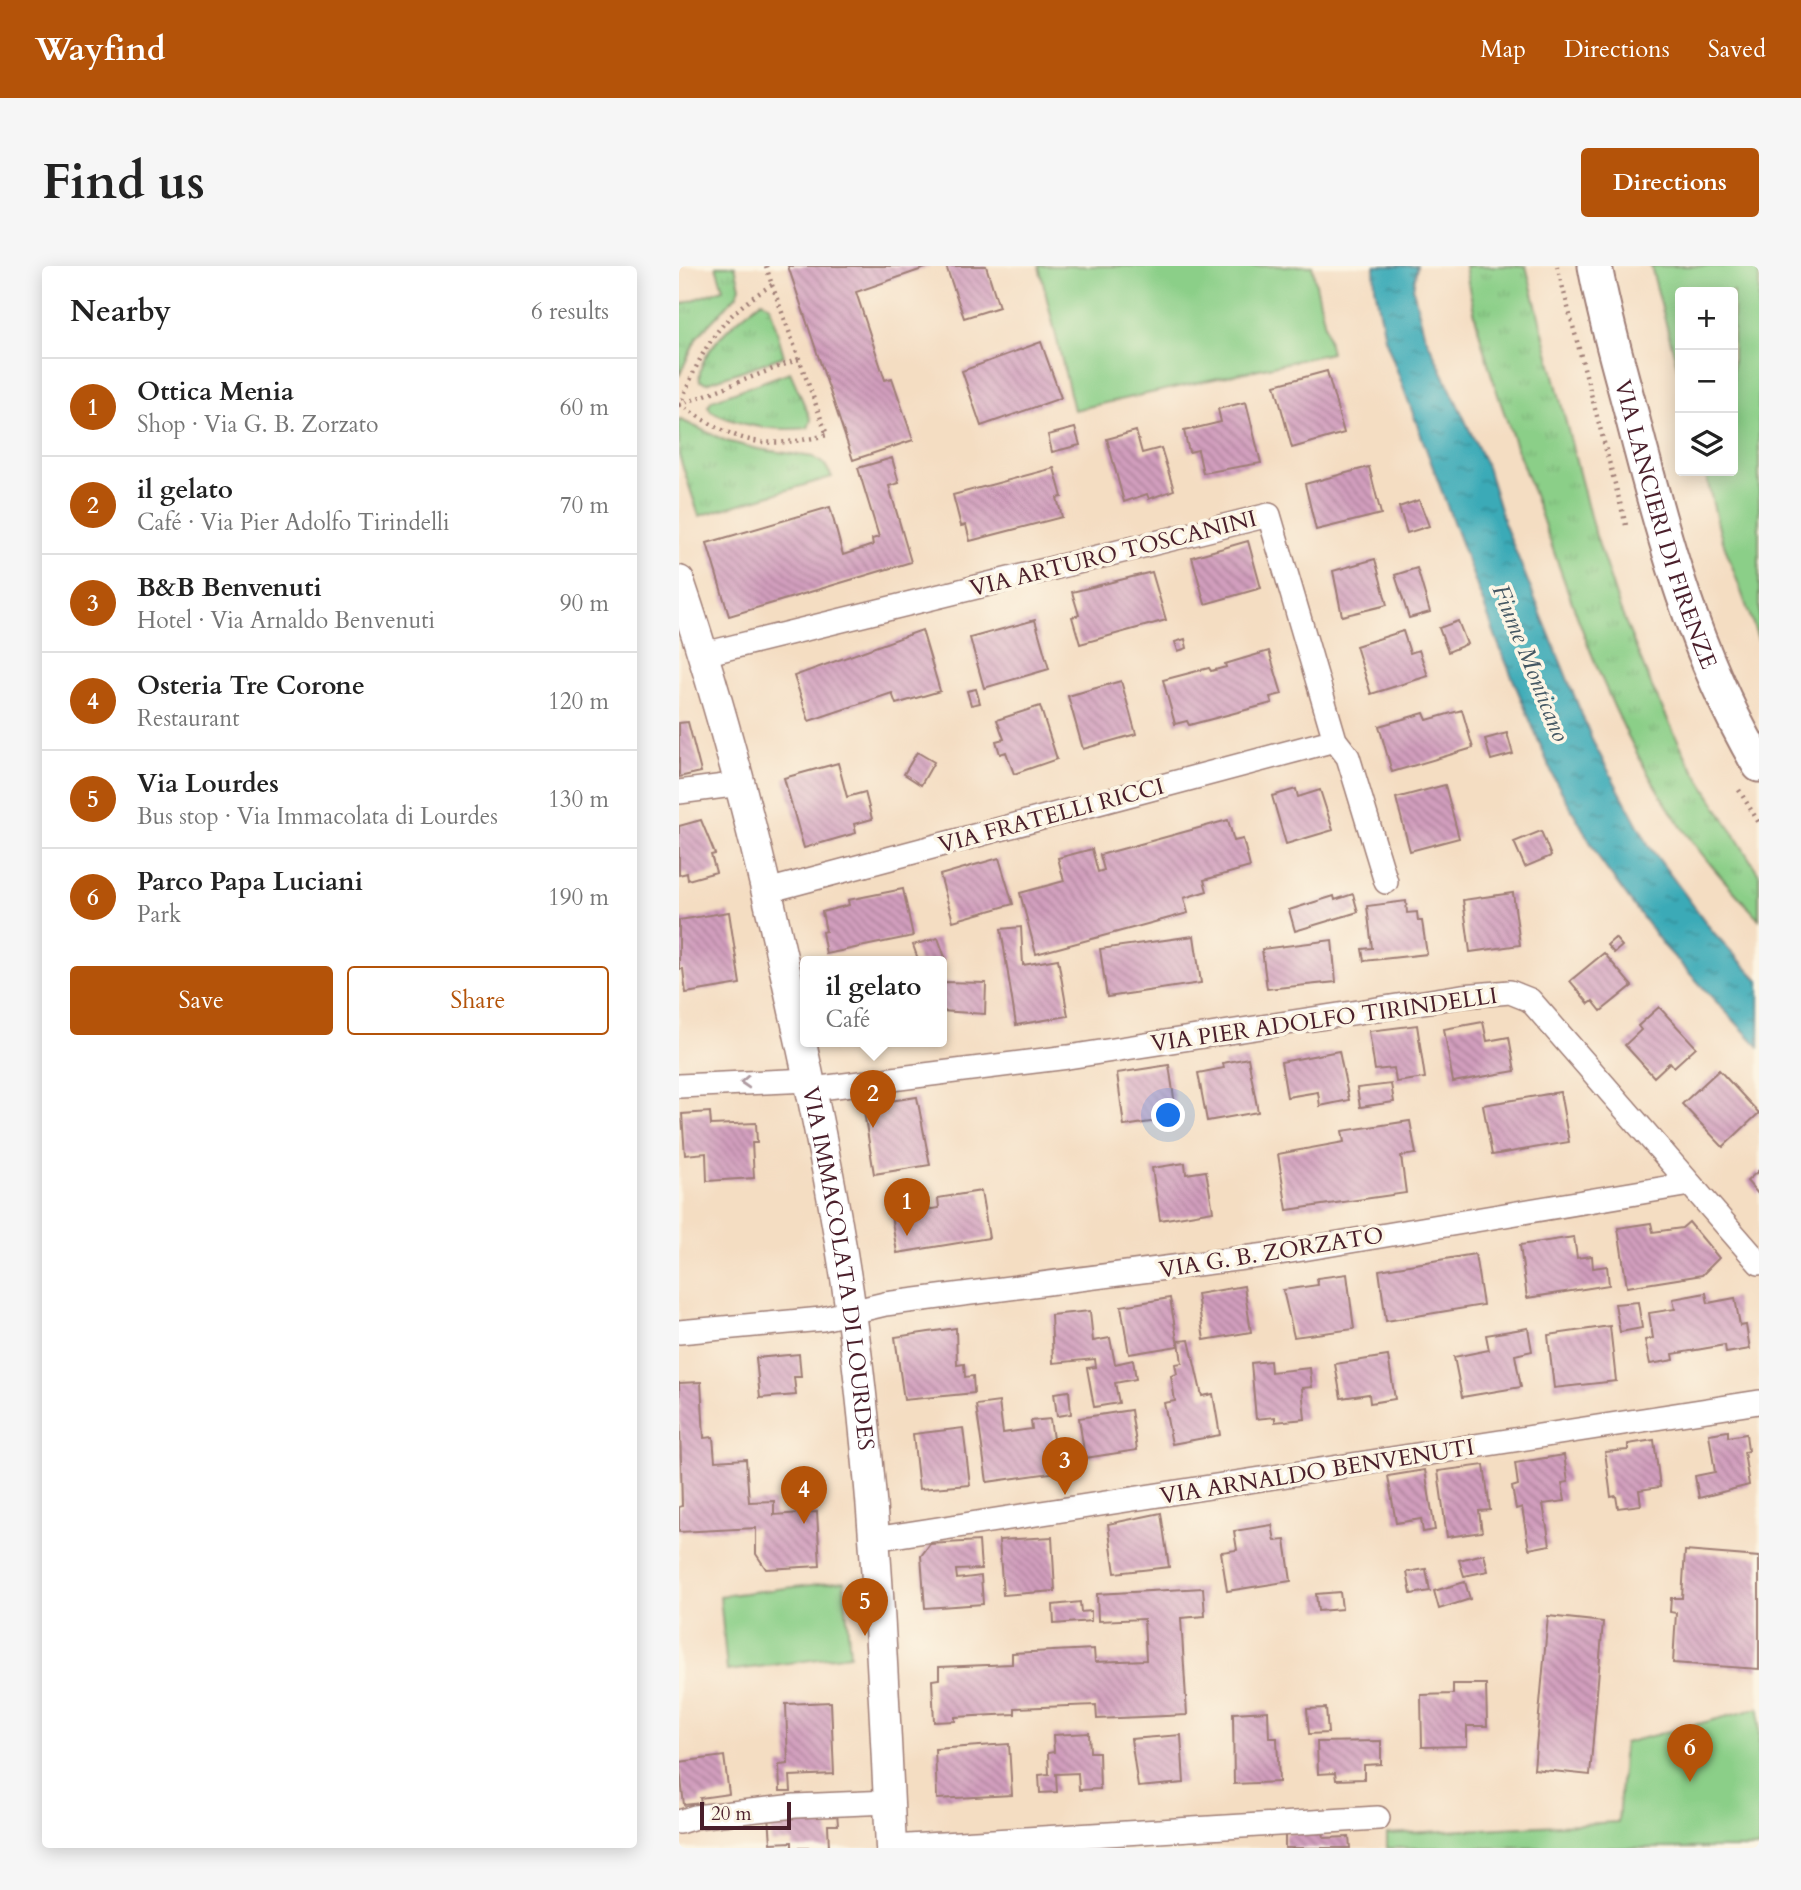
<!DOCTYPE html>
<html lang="en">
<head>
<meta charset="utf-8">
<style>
	:root { --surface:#fff; --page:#f6f6f6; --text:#222; --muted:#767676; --line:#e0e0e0; --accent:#b45309 }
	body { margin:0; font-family:Cardo,serif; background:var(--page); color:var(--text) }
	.controls { position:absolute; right:21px; top:21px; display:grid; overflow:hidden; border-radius:7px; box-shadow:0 4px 18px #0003 }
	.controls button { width:63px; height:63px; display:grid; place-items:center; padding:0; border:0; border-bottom:2px solid var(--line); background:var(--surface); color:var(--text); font:35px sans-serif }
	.scale { position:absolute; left:21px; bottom:18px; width:91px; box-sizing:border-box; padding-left:7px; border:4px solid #4a1f2b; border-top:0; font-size:19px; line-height:24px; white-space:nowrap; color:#4a1f2b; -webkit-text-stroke:5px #fcf5e5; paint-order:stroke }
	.you { position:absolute; left:490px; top:850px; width:24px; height:24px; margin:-18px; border:5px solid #fff; border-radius:50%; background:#1a73e8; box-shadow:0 0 0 10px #1a73e833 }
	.badge { display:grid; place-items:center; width:46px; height:46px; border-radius:50%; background:var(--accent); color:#fff; font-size:23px; font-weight:700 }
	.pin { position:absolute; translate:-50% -58px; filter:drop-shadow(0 2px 4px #0008) }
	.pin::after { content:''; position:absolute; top:37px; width:24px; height:21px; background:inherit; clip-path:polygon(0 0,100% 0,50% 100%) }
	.popup { position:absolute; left:121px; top:690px; width:147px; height:91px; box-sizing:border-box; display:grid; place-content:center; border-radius:7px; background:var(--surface); filter:drop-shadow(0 2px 5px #0005); font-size:23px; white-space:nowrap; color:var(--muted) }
	.popup b { font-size:26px; color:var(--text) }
	.popup::after { content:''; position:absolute; left:50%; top:100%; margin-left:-14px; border:14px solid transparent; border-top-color:var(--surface) }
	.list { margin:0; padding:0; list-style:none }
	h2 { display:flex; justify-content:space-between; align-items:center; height:91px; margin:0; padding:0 28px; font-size:30px }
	h2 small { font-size:23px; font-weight:400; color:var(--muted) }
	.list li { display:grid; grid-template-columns:46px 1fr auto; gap:21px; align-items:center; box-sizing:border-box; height:98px; padding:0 28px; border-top:2px solid var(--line) }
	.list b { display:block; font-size:26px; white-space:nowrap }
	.list p { margin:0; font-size:23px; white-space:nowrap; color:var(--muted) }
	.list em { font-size:23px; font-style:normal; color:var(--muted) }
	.actions { display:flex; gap:14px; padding:21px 28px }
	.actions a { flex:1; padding:16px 0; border:2px solid var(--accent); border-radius:7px; text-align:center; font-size:24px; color:var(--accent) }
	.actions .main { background:var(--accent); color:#fff }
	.icon { flex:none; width:38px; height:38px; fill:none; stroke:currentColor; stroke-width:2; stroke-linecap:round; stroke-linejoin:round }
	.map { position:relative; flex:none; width:1080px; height:1582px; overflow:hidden; border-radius:7px }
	header { display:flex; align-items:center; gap:42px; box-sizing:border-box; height:98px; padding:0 35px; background:var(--accent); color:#fff }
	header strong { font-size:33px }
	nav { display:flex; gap:38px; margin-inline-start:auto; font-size:24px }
	.intro { display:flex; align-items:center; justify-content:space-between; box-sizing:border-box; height:168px; padding:0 42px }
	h1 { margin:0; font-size:49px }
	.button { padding:18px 32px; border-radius:7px; background:var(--accent); color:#fff; font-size:24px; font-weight:700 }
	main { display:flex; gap:42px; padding:0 42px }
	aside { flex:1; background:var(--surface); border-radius:7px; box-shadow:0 4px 18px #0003 }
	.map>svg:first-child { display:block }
	.grass { fill:url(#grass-tufts); stroke:#6a775a; stroke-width:2 }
	.park { fill:#8bcf88; stroke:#6a775a; stroke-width:2 }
	.water { fill:url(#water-ripples); stroke:#426471; stroke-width:2 }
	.building { fill:url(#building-back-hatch) }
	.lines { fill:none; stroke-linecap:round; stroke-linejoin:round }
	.minor-casing { stroke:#9f7e76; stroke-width:26 }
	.tertiary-casing { stroke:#9f7e76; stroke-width:33 }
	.secondary-casing { stroke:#9f7e76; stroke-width:37 }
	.path { stroke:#9f7e76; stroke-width:4.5; stroke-dasharray:2 5; stroke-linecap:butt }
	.minor { stroke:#fff; stroke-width:23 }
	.tertiary { stroke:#fff; stroke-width:30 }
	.secondary { stroke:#fff; stroke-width:33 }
	.oneway { stroke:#ae9aa0 }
	.labels { text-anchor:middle; stroke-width:7; stroke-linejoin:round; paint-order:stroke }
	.street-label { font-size:23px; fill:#4a1f2b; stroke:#fcf5e5 }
	.water-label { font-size:24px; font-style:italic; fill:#445763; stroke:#fcf5e5 }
</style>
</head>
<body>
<header>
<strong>Wayfind</strong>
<nav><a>Map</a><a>Directions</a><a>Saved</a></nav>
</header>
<div class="intro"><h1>Find us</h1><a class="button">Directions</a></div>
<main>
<aside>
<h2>Nearby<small>6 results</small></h2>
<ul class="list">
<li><span class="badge">1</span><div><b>Ottica Menia</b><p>Shop · Via G. B. Zorzato</p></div><em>60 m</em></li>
<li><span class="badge">2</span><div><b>il gelato</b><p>Café · Via Pier Adolfo Tirindelli</p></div><em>70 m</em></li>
<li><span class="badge">3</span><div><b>B&amp;B Benvenuti</b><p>Hotel · Via Arnaldo Benvenuti</p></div><em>90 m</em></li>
<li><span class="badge">4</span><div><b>Osteria Tre Corone</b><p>Restaurant</p></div><em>120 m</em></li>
<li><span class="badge">5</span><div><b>Via Lourdes</b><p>Bus stop · Via Immacolata di Lourdes</p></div><em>130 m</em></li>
<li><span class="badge">6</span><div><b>Parco Papa Luciani</b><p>Park</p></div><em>190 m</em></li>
</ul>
<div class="actions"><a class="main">Save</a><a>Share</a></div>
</aside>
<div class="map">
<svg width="1080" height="1582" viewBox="0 0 1080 1582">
	<defs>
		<pattern id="grass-tufts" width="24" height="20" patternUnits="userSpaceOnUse" patternTransform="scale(1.75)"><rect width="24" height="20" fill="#8bcf88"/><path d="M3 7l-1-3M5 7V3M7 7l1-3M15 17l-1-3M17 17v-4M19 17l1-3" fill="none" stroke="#79b176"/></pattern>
		<pattern id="water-ripples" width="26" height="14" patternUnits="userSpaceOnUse" patternTransform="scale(1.75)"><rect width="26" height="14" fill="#3aaab7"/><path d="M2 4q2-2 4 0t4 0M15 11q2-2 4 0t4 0" fill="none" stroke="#338a95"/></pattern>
		<pattern id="building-back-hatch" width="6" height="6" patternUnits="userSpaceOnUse" patternTransform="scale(1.75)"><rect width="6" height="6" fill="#d19ebd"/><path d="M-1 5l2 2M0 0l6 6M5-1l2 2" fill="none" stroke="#ac809a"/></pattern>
	</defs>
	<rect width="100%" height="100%" fill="#fcf5e5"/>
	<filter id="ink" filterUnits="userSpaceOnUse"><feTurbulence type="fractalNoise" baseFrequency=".0143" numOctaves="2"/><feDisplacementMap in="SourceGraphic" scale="14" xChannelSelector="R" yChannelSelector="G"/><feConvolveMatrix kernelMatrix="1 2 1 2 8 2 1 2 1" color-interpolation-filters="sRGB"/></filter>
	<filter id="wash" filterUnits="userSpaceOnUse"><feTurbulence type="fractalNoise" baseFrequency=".00686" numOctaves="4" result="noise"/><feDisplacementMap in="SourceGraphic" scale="28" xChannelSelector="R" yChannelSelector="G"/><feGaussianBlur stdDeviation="1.57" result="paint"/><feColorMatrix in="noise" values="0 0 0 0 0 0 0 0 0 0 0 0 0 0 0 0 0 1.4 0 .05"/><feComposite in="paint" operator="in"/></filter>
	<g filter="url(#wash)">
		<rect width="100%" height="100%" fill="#f4ddc2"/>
		<path class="grass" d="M37,0h19l5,21 -3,8 -40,42 -18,39v-71l44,-16z
			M786,0h61l66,258 28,85 32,78 35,72 72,115v45c-28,-31 -57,-62 -81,-97 -67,-98 -104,-213 -143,-324 -28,-76 -57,-151 -70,-232z
			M83,35l8,5 14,50 -77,27 -7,-2c-5,-28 42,-66 62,-80z
			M111,106l21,48 -3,8c-34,3 -67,-1 -97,-17l-3,-5 4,-6z
			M0,153l47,22 32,8 55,8 12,8 7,12 -133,39 -20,-61z"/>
		<path class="park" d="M360,0h273l19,87 -257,57z
			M972,0h108v375l-39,-108 -15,-62h28v-179h-53v85z
			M165,1315l6,74 -123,16 -7,-75z
			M1080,1442v140h-372v-14l231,-12 6,-79z"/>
		<path class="water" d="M695,0h43l-4,23 11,44 63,134 17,56 89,219 56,104 64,86 46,49v66l-95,-101 -62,-83 -48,-85 -56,-135 -113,-305 -10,-51z"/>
		<g id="blocks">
			<path class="building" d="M109,0h143l-75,26 29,88 7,-2 21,62 -60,20z
				M267,0h40l13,41 -35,11z
				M362,76l20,56 -80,28 -19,-55z
				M648,105l17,62 -52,15 -17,-63z
				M567,136l15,61 -58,10 -5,-23 -9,2 -5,-21 37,-9 -3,-13z
				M396,162l5,17 -28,7 -4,-17z
				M457,165l6,22 19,-5 13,42 -25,9 -2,-5 -23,8 -17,-63z
				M213,192l7,25 -10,3 22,76 -182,54 -22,-73 123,-36 13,48 30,-10 -1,-6 7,-2 -21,-69z
				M690,201l12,47 -65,16 -11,-46z
				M375,202l8,29 -5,1 5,19 -92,24 -4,-16 -5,1 -8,-31z
				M740,234l10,26 -22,7 -8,-26z
				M569,275l13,47 -56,16 -13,-47z
				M696,293l12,46 -45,11 -9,-45z
				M738,302l13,44 -21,6 -14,-43z
				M473,306l14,48 -86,24 -8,-27 7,-2 -7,-23z
				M356,354l14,49 -65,19 -14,-50z
				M779,355l9,23 -19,8 -9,-24z
				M243,364l18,61 -44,13 -4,-11 -83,28 -15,-45z
				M724,365l7,22 9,-3 9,26 -57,18 -15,-48z
				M506,373l2,9 -9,3 -3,-9z
				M590,385l13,43 -12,3 2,6 -83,22 -2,-4 -12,3 -12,-44 46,-12 2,3 15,-4 -1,-3z
				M442,415l15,53 -53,15 -15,-53z
				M297,423l4,14 -9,2 -4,-14z
				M361,440l17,53 -43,15 -8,-22 -6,2 -4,-13 8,-2 -7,-19z
				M783,444l11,38 -81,24 -13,-46 45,-13 3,7z
				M9,456l13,50 -22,5v-54z
				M828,467l6,21 -22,6 -6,-21z
				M238,486l17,10 -13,23 -17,-11z
				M159,497l9,34 18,-5 7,27 -18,5 2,9 -52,15 -20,-70z
				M766,519l14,53 -49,13 -14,-53z
				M617,523l2,8 22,-7 13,40 -47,14 -14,-48z
				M22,554l14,34 -4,1 5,17 -28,8 -1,-7 -8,2v-49z
				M549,554l6,21 9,-2 7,28 -46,13 3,11 -23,7 4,15 -152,41 -16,-61 44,-12 -6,-23 34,-9 6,23 6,-2 -4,-15z
				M862,565l10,25 -26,11 -11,-25z
				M320,592l14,46 -60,17 -13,-46z
				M224,623l10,47 -87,18 -4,-22 4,-1 -4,-19 27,-7 -1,-5z
				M834,627l7,52 -50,7 -7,-52z
				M674,628l5,18 -63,19 -6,-21 45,-14 1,4z
				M727,635l1,12 10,-1 1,9h4l5,33 -63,7 -2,-12 10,-1 -5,-42z
				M50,646l11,72 -54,9 -3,-24h-4v-49z
				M342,661l2,38 35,-6 10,57 -52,9 -15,-96z
				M515,670l7,47 -94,14 -7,-48z
				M259,672l8,22 -27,2 -6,-17z
				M936,672l7,8 -8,7 -7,-8z
				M653,674l4,42 -69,7 -5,-40z
				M925,687l28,33 -31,25 -8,-10 -4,3 -19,-23z
				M262,716l45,1 -1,31 -44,-3z
				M980,741l37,40 -22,20 -4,-5 -16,15 -29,-32 16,-15 -3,-4z
				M804,756l4,19 22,-4 6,34 -62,11 -9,-53z
				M738,759l8,53 -29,4 -2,-14 -19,2 -6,-39z
				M660,785l10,49 -29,6 -2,-14 -31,5 -6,-35z
				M569,792l10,54 -51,9 -9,-48 26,-5 -1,-5z
				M490,799l8,53 -53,8 -7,-53z
				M1040,804l40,43 -36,34 -41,-43z
				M712,818l3,18 -34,5 -3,-19z
				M881,826l9,50 -77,13 -9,-50z
				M238,831l13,68 -56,9 -11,-69z
				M31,846l1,13 45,-2 1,20h-5l2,35 -47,3 -1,-28 -21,2 -3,-41z
				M731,855l6,33 -15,2 5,37 -119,17 -9,-56 66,-12 -2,-11z
				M506,897l1,11 20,-3 7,40 -53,9 -8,-52z
				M1080,904v25l-12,-14z
				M302,925l8,47 -92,15 -6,-38 48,-7 -1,-10z
				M1010,956l30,36 -17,17 -75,12 -9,-59 33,-5 2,9 29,-4z
				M895,971l3,21 15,-2 1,12 14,-2 2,19 -82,13 -7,-53z
				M796,988l8,51 -97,16 -7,-51z
				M668,1008l7,55 -60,8 -11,-47 35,-5 -1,-7z
				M565,1020l7,46 -47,8 -7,-46z
				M1027,1027l2,10 27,-5 5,28 6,-1 4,24 -24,4 -1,-8 -52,9 1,6 -24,4 -5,-24 8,-2 -4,-25 26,-4 -2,-10z
				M491,1032l8,48 -49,8 -8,-48z
				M959,1036l4,26 -22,4 -5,-28z
				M411,1045l3,30 17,-3 5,26 18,-4 3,19 -21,4 4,20 -25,4 -7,-39 9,-1 -1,-8 -42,4 -2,-48z
				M931,1060l6,55 -62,7 -6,-53z
				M277,1062l1,37 7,-1 1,13 8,-1 1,17 -70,7 -9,-63z
				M849,1062l4,23 -17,4 6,32 -59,10 -8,-40 35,-7 -3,-15z
				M510,1074l13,56 11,-2 7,41 -48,9 -8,-41 11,-2 -4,-25 6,-2 -2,-10 7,-1 -3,-22z
				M120,1088l2,23h-7l2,18 -36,3 -4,-40z
				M709,1090l7,43 -25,4 -1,-9 -28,4 -6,-34z
				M591,1095l1,11 39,-4 2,19 -10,1 3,31 -30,3v-5l-19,2 -5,-56z
				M22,1116l3,56 9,-1 2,24 31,-2 3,43 25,-1v14l43,-3 3,54 -54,3 -10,-15v-26l-77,4v-25l3,-1 -3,-123z
				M390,1125l2,23 -14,2 -3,-23z
				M320,1136l4,31 29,-4 -1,-8 19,-2 8,53 -71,10 -11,-77z
				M452,1144l6,40 -52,8 -6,-40z
				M284,1162l7,57 -51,4 -6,-55z
				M1049,1165v6l18,-3 2,17 -4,1 5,33 -50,13 -4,-22 20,-4 -6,-38z
				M975,1174l6,47 -21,3 2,15 -23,3 -2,-12 -5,1 -6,-45 23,-2v-6z
				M885,1189l4,27 -6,1 3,18 -22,3 7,41 -21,4 -7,-42 -6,2 -4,-22 6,-2 -3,-22z
				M805,1199l6,45 -11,1 3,21 -35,5 -9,-66z
				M746,1204l10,60 -12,2 -2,-13 -25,4 -8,-47z
				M482,1247l8,54 -54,6 -7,-49z
				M593,1259l3,16 10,-1 6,41 -64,10 -6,-39 16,-2 -3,-19z
				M373,1271l3,54 -52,4 -4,-55z
				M300,1275l2,28 -25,1 1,9 24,-3 2,28 -58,4 -4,-52 9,-12z
				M1006,1285l74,6v112l-86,-6 3,-50 -6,-1 1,-14h11z
				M805,1288l4,17 -24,5 -5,-16z
				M747,1303l4,22 -19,3 -4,-22z
				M786,1316l5,17 -31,10 -5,-18z
				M524,1322l2,28 -24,2 6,97 -90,4 -1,-14 -81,3v6l-60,3v4l-21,1 -2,-42 7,-1v-12l73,-3v-11l82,-4 1,13 51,-2 -2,-41 -46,2 -1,-27z
				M661,1326l2,17 -24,2 -2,-17z
				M401,1336l1,10 10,-1v10l-37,3 -1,-19z
				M869,1350l55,6 -13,153 -56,-6z
				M774,1418h33l1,42h-20v20l-45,1 -1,-52 32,-1z
				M152,1436l3,72 -44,2 1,15h-11l-1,-26 9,-1 -2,-60z
				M647,1442l2,25 -19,1 -2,-25z
				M589,1445l1,27h8l2,44 -45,2 -1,-71z
				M410,1467l1,19h9l1,37 -21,1 -1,-17 -22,1 1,18 -17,1 -1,-18 10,-1 -1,-21 6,-1 -1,-17z
				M502,1469l3,48 -46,4 -7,-48z
				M702,1475v23l-17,1v14l-28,1 -1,-7 -17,1 -1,-32z
				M330,1478l3,51 -75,4 -2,-50z
				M45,1490l5,38 -29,4 1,5 -17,2 -5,-43z
				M158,1547l1,12h-10l1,23h-37v-6l-21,1 -2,-27z
				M644,1565l1,7 25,-1 1,11h-65v-14z"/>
		</g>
	</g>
	<g filter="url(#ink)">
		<use href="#blocks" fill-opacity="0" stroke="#9f7e76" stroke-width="2"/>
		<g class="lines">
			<g class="minor-casing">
				<path id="minor" d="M25,388l565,-139 66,225 13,17 38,125
					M0,526l61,-8
					M88,625l568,-151
					M0,820l131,-6
					M133,823l256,-32 394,-61 48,-4 20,8 229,263
					M0,1066l143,-13 63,-15 382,-49 423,-71
					M195,1273l885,-137
					M0,1556l16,-5 100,-11 94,-4
					M212,1581l487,-29"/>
			</g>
			<g class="tertiary-casing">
				<g id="tertiary">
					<path id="s1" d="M0,315c44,129 77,261 107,394 25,111 49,223 65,337 24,177 32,357 40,536"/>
				</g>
			</g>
			<g class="secondary-casing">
				<g id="secondary">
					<path id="s2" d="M916,0c9,50 24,100 37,150 31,121 63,240 127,349"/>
				</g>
			</g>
			<path class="path" d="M87,0l6,19
				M878,0l70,263
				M93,19l55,150c-69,16 -89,7 -147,-30 22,-56 39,-89 92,-120z
				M0,139l120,-46
				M1060,524l20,33"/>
			<use href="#minor" class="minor"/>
			<use href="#tertiary" class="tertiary"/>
			<use href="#secondary" class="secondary"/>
		</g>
		<defs><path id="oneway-chevron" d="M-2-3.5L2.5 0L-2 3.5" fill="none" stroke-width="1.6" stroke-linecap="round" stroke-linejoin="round" transform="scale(1.75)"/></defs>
		<use class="oneway" href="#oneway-chevron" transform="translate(66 816) rotate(177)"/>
	</g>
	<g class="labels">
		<g class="street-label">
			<text dy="8" stroke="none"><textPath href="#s2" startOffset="268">VIA LANCIERI DI FIRENZE</textPath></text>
			<text transform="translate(434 287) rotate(-14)" y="8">VIA ARTURO TOSCANINI</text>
			<text transform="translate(372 549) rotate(-15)" y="8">VIA FRATELLI RICCI</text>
			<text transform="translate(645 753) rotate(-8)" y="8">VIA PIER ADOLFO TIRINDELLI</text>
			<text transform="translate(592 986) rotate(-9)" y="8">VIA G. B. ZORZATO</text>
			<text dy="8" stroke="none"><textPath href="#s1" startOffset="707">VIA IMMACOLATA DI LOURDES</textPath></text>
			<text transform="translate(638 1205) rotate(-9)" y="8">VIA ARNALDO BENVENUTI</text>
		</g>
		<g class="water-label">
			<text transform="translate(852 397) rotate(68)" y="8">Fiume Monticano</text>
		</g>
	</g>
</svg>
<div class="controls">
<button>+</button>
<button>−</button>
<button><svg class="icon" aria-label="layers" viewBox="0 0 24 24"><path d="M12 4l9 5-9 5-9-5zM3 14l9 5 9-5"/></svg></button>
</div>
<div class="scale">20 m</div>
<div class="you"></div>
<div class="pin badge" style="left:228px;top:970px">1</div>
<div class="pin badge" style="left:194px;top:862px">2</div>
<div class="popup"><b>il gelato</b>Café</div>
<div class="pin badge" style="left:386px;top:1229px">3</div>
<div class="pin badge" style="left:125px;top:1258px">4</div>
<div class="pin badge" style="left:186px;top:1370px">5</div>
<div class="pin badge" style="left:1011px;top:1516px">6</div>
</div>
</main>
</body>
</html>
